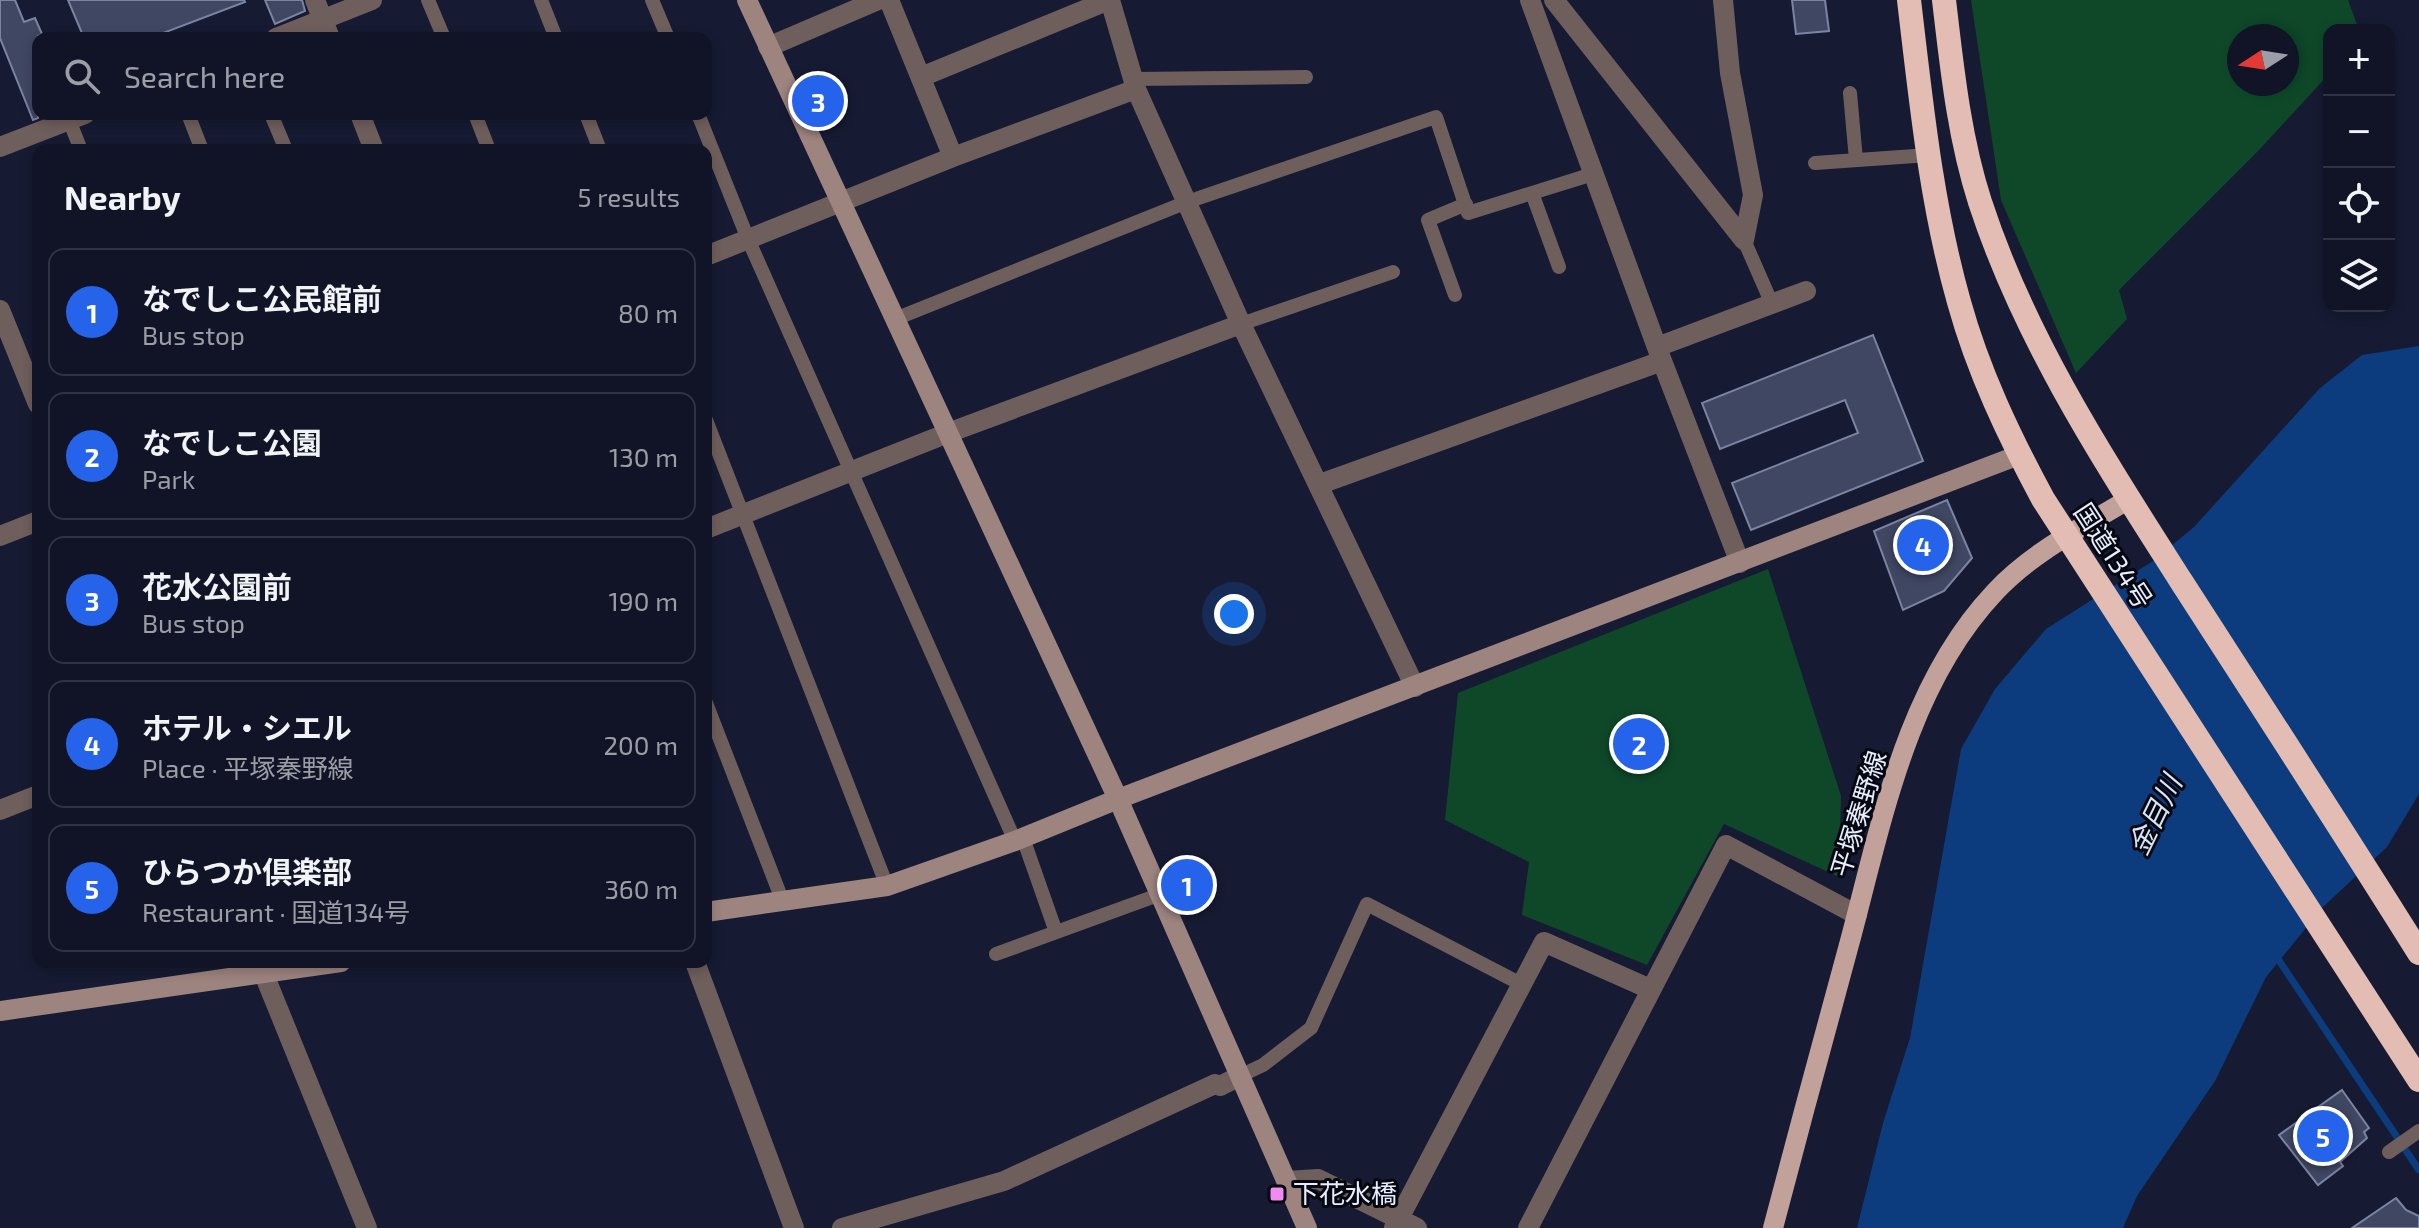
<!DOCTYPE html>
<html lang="en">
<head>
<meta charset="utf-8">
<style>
	:root { --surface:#101426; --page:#191d2e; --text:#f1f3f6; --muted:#9c9ea7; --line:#303343; --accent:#2563eb }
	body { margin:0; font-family:"Exo 2","Noto Sans JP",sans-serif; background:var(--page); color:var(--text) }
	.controls { position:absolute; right:24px; top:24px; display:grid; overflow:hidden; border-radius:16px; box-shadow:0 4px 12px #0003 }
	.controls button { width:72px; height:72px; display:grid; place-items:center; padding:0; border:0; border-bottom:2px solid var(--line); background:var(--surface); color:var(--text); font:40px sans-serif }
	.compass { position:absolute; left:2227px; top:24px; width:72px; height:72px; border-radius:50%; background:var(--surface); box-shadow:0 4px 12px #0003; rotate:258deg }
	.you { position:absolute; left:1234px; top:614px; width:28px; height:28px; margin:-20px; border:6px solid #fff; border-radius:50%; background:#1a73e8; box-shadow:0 0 0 12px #1a73e833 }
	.badge { display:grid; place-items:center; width:52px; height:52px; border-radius:50%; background:var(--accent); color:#fff; font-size:26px; font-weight:700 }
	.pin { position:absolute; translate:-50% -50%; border:4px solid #fff; box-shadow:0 2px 8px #0006 }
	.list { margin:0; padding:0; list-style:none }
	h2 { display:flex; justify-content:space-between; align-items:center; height:104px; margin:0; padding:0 32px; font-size:34px }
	h2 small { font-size:26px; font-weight:400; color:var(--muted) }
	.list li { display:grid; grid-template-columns:52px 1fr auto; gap:24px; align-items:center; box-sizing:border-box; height:128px; margin:0 16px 16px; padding:0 16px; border:2px solid var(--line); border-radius:16px }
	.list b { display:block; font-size:30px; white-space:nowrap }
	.list p { margin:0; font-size:26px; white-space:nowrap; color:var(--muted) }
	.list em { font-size:26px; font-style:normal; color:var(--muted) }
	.icon { flex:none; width:44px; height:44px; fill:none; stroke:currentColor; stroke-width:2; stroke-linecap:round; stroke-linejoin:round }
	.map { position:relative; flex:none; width:2419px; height:1228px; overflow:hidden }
	.search { position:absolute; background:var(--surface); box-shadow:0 4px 12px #0003; left:32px; top:32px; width:680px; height:88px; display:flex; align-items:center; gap:20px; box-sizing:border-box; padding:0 28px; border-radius:16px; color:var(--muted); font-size:30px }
	.panel { position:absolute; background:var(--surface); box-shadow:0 4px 12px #0003; left:32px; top:144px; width:680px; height:824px; border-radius:16px }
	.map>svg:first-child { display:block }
	.green { fill:#0e4829; fill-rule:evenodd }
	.water { fill:#0c3c7e }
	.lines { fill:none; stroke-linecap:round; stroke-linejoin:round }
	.stream { stroke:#0c3c7e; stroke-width:7 }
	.building { fill:#404762; stroke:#7b84a2; stroke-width:2 }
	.lane { stroke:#6f5f5c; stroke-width:14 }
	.street { stroke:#6f5f5c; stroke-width:20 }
	.secondary { stroke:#9d847f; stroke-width:20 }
	.primary { stroke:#c2a19a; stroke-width:20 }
	.highway { stroke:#e3bcb3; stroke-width:24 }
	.poi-dot { fill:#f38af2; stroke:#050711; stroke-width:3 }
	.labels { text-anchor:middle; stroke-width:6; stroke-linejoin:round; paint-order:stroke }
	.street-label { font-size:26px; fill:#e8eefe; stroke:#050711 }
	.poi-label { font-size:26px; fill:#e8eefe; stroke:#050711; text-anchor:start }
	.water-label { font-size:28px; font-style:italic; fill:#d8e5f9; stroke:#050711 }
</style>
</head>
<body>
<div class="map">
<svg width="2419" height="1228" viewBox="0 0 2419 1228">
	<rect width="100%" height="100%" fill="#161b33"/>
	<path class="green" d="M1971,0h377l11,30h-30v44l-71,77 -139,139 8,29 -51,54 -75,-173zM2239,36h48v48h-48z
		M1768,569l73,227 -2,81 -115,-53 -77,141 -125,-50 7,-53 -84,-42 13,-127z"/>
	<path class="water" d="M2419,346v448l-32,53 -64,60 -57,70 -51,104 -78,115 -14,32h-266l26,-105 27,-85 51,-289 34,-60 51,-60 107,-68 41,-34 126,-139 42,-33z"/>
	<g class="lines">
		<path class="stream" d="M2276,956l143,214"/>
	</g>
	<path class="building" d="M0,0h15l9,22 11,-4 7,16 -4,2v82l-5,2 -33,-82z
		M68,0h176l1,2 -82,31 2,5h-81z
		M265,0h37l3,11 -30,13z
		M1792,0h33l4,31 -33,3z
		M1873,335l50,126 -172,69 -19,-47 126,-50 -13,-33 -125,49 -18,-46z
		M1947,500l25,58 -28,33 -41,19 -29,-79z
		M2342,1090l27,38 -5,4 3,6 -27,24 3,4 -25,19 -39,-50z
		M2396,1198l10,12 13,6v12h-67z"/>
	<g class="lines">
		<path class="lane" d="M428,0l16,38
			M541,0l15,38
			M652,0l16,38
			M1133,79l173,-2
			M1850,93l6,67
			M188,114l14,36
			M271,114l15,36
			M475,114l14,36
			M586,114l14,36
			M698,114l50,125 267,602
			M69,120l12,30
			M1815,163l114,-8
			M1532,193l27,74
			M1744,240l28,64
			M1455,295l-27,-75 38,-16
			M895,319l292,-117 249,-85 32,96 125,-39
			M1241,324l152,-52
			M706,420l181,466
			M706,703l77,199
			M1023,838l33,94
			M996,954l165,-60
			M1242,1075l21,-10 48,-37 56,-124 154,80
			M2389,1152l30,-21"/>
		<path class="street" d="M315,0l15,38
			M889,0l64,157
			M1110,0l26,89 105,235 174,363
			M1530,0l132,361 78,202
			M1554,0l190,240 9,-45 -23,-122 -7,-73
			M276,38l96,-38
			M768,47l110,-47
			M921,77l188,-77
			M360,114l14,36
			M0,147l85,-33
			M706,256l247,-99 183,-68
			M0,310l38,94
			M1657,347l149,-56
			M1320,484l342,-123
			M706,529l242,-96 293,-109
			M0,536l38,-15
			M0,810l38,-15
			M259,962l108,266
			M695,962l99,266
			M1287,1181l31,-2 99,49
			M842,1228l162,-47 211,-97 5,2 22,-11
			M1394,1228l150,-286 106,47
			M1528,1228l198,-383 131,70"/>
		<path class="secondary" d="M747,0l371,799 189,429
			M706,912l181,-26 128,-45 103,-42 901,-344
			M0,1011l341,-49"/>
		<path class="primary" d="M1773,1228c25,-96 51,-191 77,-287 32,-120 57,-256 145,-349 37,-40 88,-65 134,-93"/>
		<path class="highway" d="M1909,0c12,101 22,204 50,302 19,69 50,134 84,197l376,581
			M1944,0c8,68 15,137 36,202 45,138 124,258 201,379 80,124 160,247 238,372"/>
	</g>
	<rect class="poi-dot" x="1269" y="1186" width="16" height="16" rx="4"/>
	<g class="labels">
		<g class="street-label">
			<text transform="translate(2113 556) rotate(57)" y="9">国道134号</text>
			<text transform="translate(1859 814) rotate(-73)" y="9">平塚秦野線</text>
		</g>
		<g class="poi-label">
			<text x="1293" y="1203">下花水橋</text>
		</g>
		<g class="water-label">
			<text transform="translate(2155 815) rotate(-64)" y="10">金目川</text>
		</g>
	</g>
</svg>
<div class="controls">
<button>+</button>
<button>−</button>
<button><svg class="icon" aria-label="locate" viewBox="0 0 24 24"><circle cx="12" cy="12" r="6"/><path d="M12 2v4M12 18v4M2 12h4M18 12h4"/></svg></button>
<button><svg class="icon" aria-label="layers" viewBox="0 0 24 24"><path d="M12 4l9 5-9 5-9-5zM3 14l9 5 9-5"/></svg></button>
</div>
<svg class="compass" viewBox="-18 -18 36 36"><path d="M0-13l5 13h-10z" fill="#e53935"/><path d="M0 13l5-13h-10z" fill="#9c9ea7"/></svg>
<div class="you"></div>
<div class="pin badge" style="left:1187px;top:885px">1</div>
<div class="pin badge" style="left:1639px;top:744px">2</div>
<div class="pin badge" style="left:818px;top:101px">3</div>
<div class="pin badge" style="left:1923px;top:545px">4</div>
<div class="pin badge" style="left:2323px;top:1136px">5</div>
<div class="search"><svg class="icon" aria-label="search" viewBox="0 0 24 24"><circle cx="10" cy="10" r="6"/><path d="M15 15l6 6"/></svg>Search here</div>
<section class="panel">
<h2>Nearby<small>5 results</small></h2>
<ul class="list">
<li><span class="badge">1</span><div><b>なでしこ公民館前</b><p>Bus stop</p></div><em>80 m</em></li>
<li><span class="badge">2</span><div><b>なでしこ公園</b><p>Park</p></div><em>130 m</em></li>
<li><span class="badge">3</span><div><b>花水公園前</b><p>Bus stop</p></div><em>190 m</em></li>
<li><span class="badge">4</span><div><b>ホテル・シエル</b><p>Place · 平塚秦野線</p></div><em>200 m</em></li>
<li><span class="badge">5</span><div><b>ひらつか倶楽部</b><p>Restaurant · 国道134号</p></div><em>360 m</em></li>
</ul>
</section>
</div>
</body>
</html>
